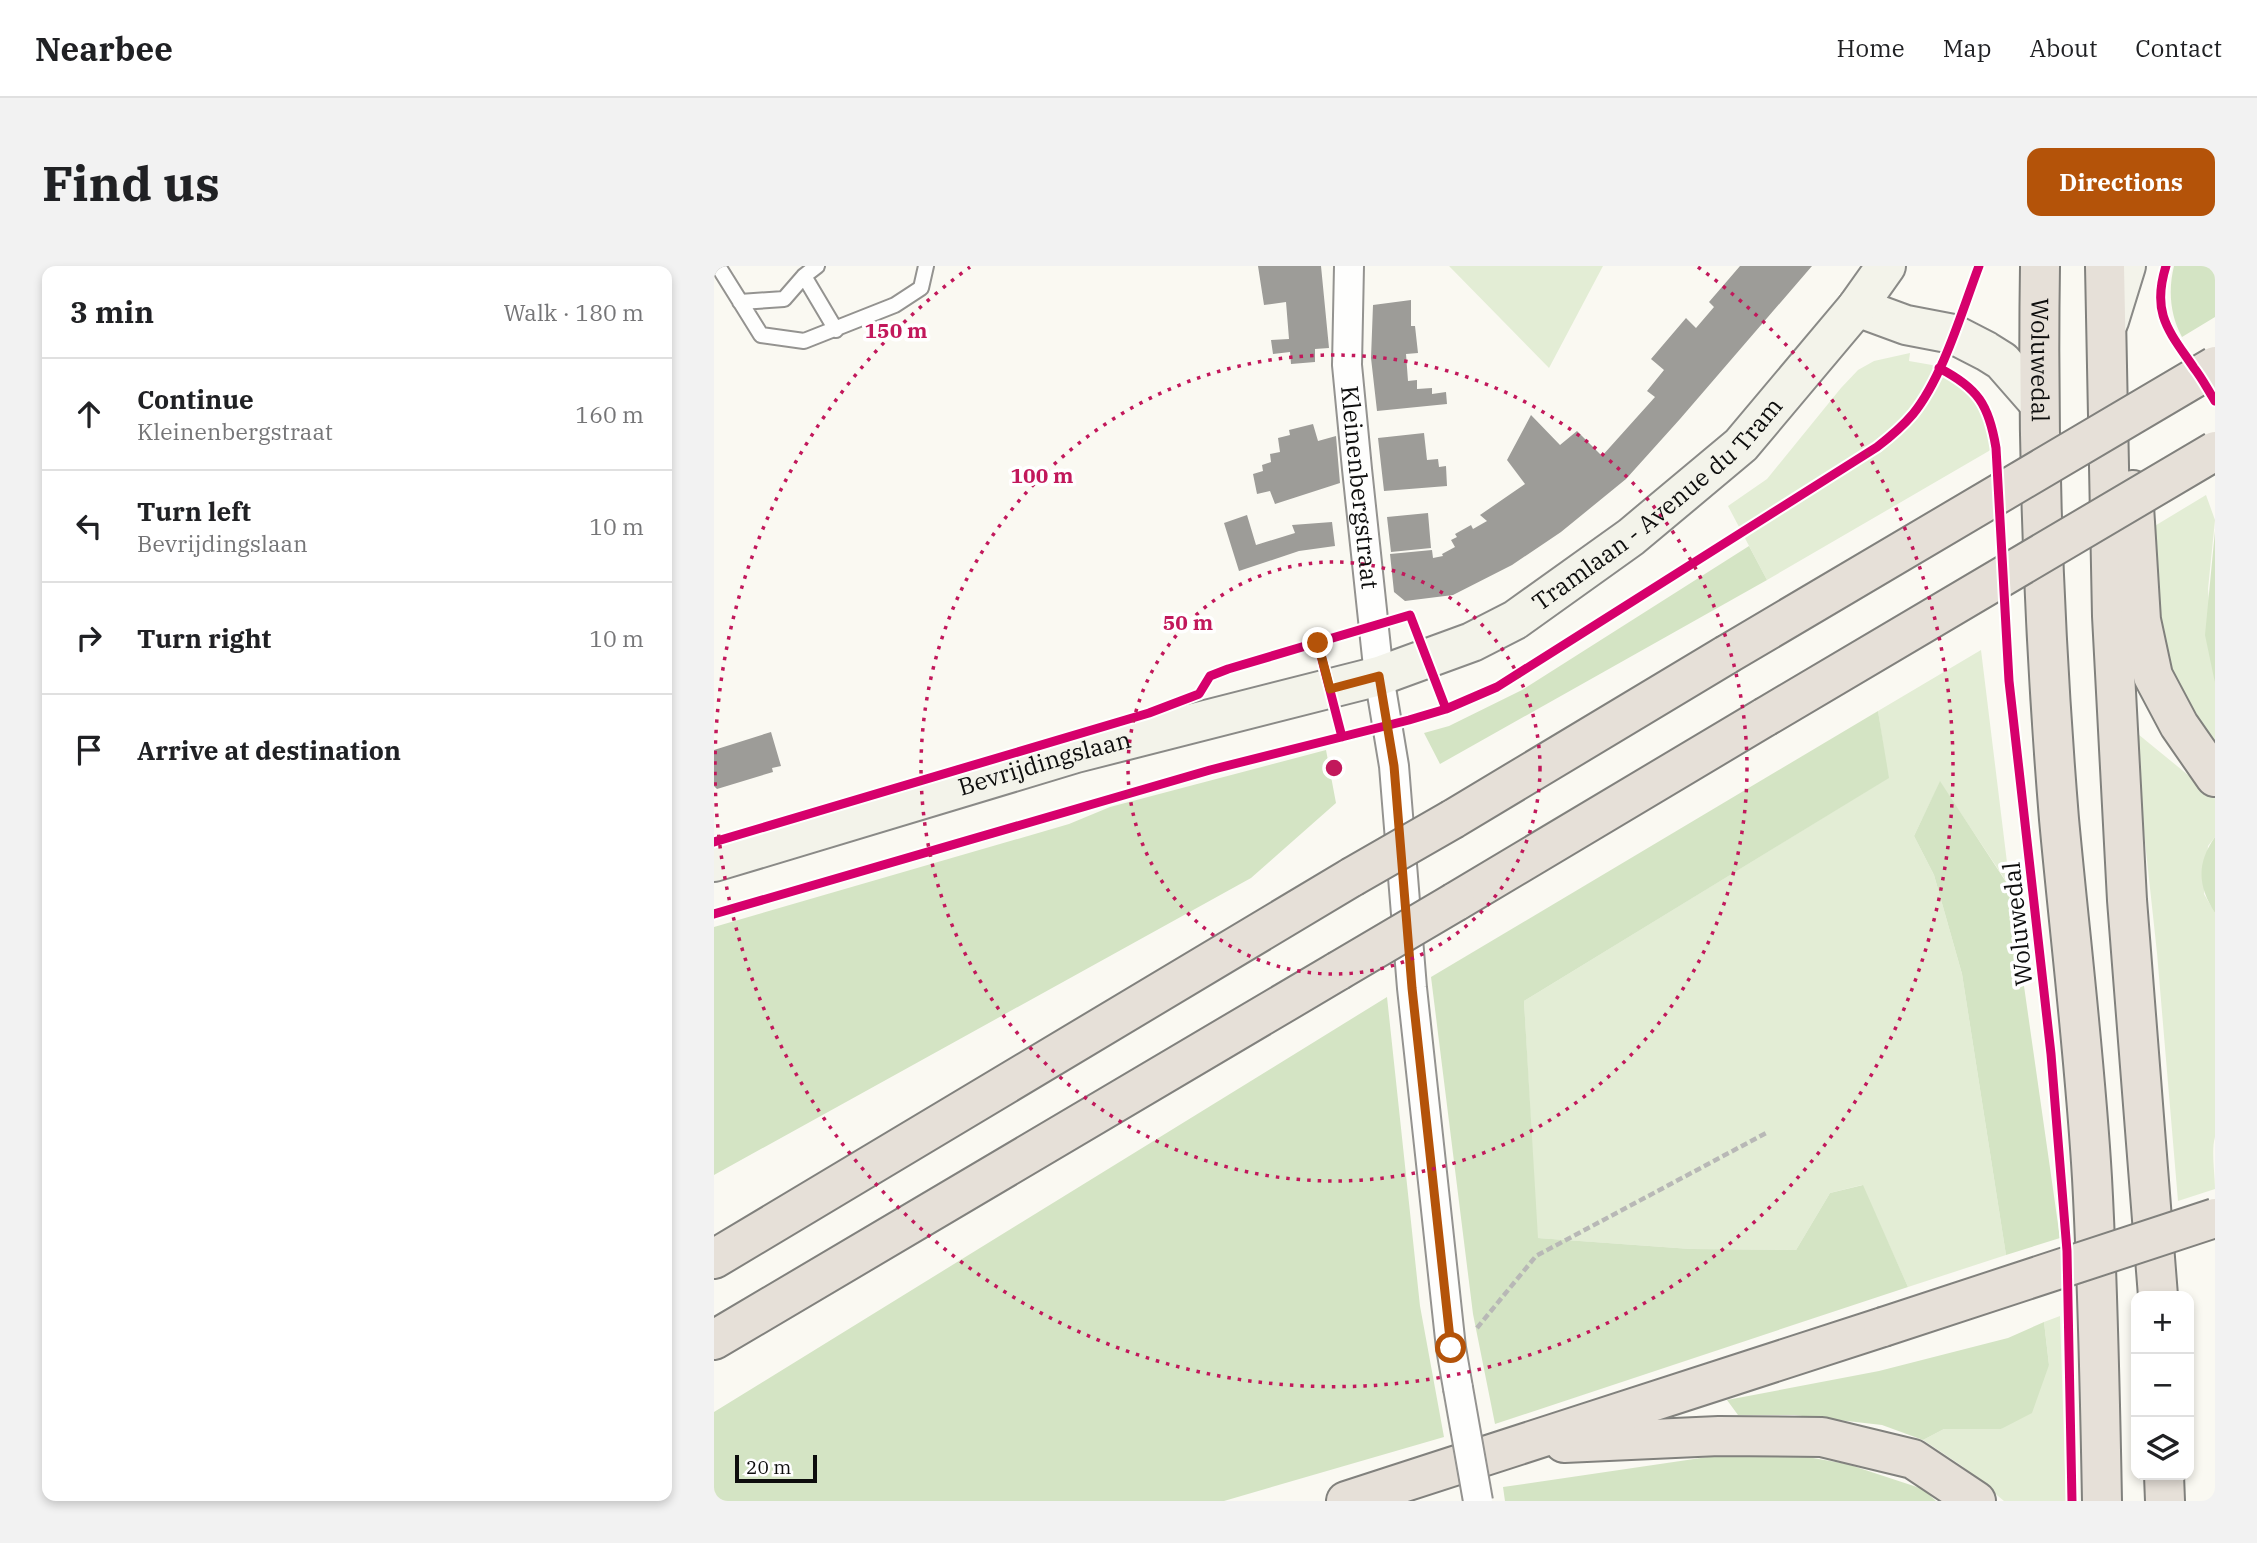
<!DOCTYPE html>
<html lang="en">
<head>
<meta charset="utf-8">
<style>
	:root { --surface:#fff; --page:#f2f2f2; --text:#202124; --muted:#757577; --line:#e0e0e0; --accent:#b45309 }
	body { margin:0; font-family:"IBM Plex Serif",serif; background:var(--page); color:var(--text) }
	.controls { position:absolute; right:21px; bottom:21px; display:grid; overflow:hidden; border-radius:14px; box-shadow:0 4px 10px #0003 }
	.controls button { width:63px; height:63px; display:grid; place-items:center; padding:0; border:0; border-bottom:2px solid var(--line); background:var(--surface); color:var(--text); font:35px sans-serif }
	.scale { position:absolute; left:21px; bottom:18px; width:82px; box-sizing:border-box; padding-left:7px; border:4px solid #0d0d0d; border-top:0; font-size:19px; line-height:24px; white-space:nowrap; color:#0d0d0d; -webkit-text-stroke:5px #fff; paint-order:stroke }
	.stop { position:absolute; width:21px; height:21px; margin:-16px; border:5px solid #b45309; border-radius:50%; background:#fff }
	.stop.end { background:#b45309; border-color:#fff; box-shadow:0 2px 7px #0008 }
	.list { margin:0; padding:0; list-style:none }
	h2 { display:flex; justify-content:space-between; align-items:center; height:91px; margin:0; padding:0 28px; font-size:30px }
	h2 small { font-size:23px; font-weight:400; color:var(--muted) }
	.list li { display:grid; grid-template-columns:46px 1fr auto; gap:21px; align-items:center; box-sizing:border-box; height:112px; padding:0 28px; border-top:2px solid var(--line) }
	.list b { display:block; font-size:26px; white-space:nowrap }
	.list p { margin:0; font-size:23px; white-space:nowrap; color:var(--muted) }
	.list em { font-size:23px; font-style:normal; color:var(--muted) }
	.icon { flex:none; width:38px; height:38px; fill:none; stroke:currentColor; stroke-width:2; stroke-linecap:round; stroke-linejoin:round }
	.map { position:relative; flex:none; width:1501px; height:1235px; overflow:hidden; border-radius:14px }
	header { display:flex; align-items:center; gap:42px; box-sizing:border-box; height:98px; padding:0 35px; background:var(--surface); border-bottom:2px solid var(--line) }
	header strong { font-size:33px }
	nav { display:flex; gap:38px; margin-inline-start:auto; font-size:24px }
	.intro { display:flex; align-items:center; justify-content:space-between; box-sizing:border-box; height:168px; padding:0 42px }
	h1 { margin:0; font-size:49px }
	.button { padding:18px 32px; border-radius:14px; background:var(--accent); color:#fff; font-size:24px; font-weight:700 }
	main { display:flex; gap:42px; padding:0 42px }
	aside { flex:1; background:var(--surface); border-radius:14px; box-shadow:0 4px 10px #0003 }
	.map>svg:first-child { display:block }
	.green { fill:#e3edd5 }
	.forest { fill:#d4e4c4 }
	.building { fill:#9d9c98 }
	.lines { fill:none; stroke-linecap:round; stroke-linejoin:round }
	.lane-casing { stroke:#949390; stroke-width:18 }
	.street-casing { stroke:#949390; stroke-width:32 }
	.secondary-casing { stroke:#8a8a87; stroke-width:42 }
	.highway-casing { stroke:#81817d; stroke-width:42 }
	.path { stroke:#b8b8b6; stroke-width:4.5; stroke-dasharray:7 3.5; stroke-linecap:butt }
	.lane { stroke:#fefefd; stroke-width:14 }
	.street { stroke:#fefefd; stroke-width:28 }
	.secondary { stroke:#f3f3ea; stroke-width:38 }
	.highway { stroke:#e6e0d8; stroke-width:38 }
	.street-bridge-casing { stroke:#949390; stroke-width:32; stroke-linecap:butt }
	.highway-bridge-casing { stroke:#81817d; stroke-width:42; stroke-linecap:butt }
	.street-bridge { stroke:#fefefd; stroke-width:28 }
	.highway-bridge { stroke:#e6e0d8; stroke-width:38 }
	.cycleway-casing { stroke:#fff; stroke-width:13 }
	.cycleway { stroke:#d6006c; stroke-width:9 }
	.route { stroke:#b45309; stroke-width:9 }
	.ring { fill:none; stroke:#c2185b; stroke-width:3.5; stroke-dasharray:3.5 7 }
	.labels { text-anchor:middle; stroke-width:7; stroke-linejoin:round; paint-order:stroke }
	.street-label { font-size:24px; fill:#0d0d0d; stroke:#fff }
	.centre { fill:#c2185b; stroke:#fff; stroke-width:3.5 }
	.ring-label { font-size:21px; text-anchor:middle; font-weight:bold; fill:#c2185b; stroke:#fff; stroke-width:7; stroke-linejoin:round; paint-order:stroke }
</style>
</head>
<body>
<header>
<strong>Nearbee</strong>
<nav><a>Home</a><a>Map</a><a>About</a><a>Contact</a></nav>
</header>
<div class="intro"><h1>Find us</h1><a class="button">Directions</a></div>
<main>
<aside>
<h2>3 min<small>Walk · 180 m</small></h2>
<ul class="list">
<li><svg class="icon" aria-label="ahead" viewBox="0 0 24 24"><path d="M12 20V5M6 11l6-6 6 6"/></svg><div><b>Continue</b><p>Kleinenbergstraat</p></div><em>160 m</em></li>
<li><svg class="icon" aria-label="left" viewBox="0 0 24 24"><path d="M17 20v-9H6M10 6l-5 5 5 5"/></svg><div><b>Turn left</b><p>Bevrijdingslaan</p></div><em>10 m</em></li>
<li><svg class="icon" aria-label="right" viewBox="0 0 24 24"><path d="M7 20v-9h11M14 6l5 5-5 5"/></svg><div><b>Turn right</b></div><em>10 m</em></li>
<li><svg class="icon" aria-label="arrive" viewBox="0 0 24 24"><path d="M6 21V4h12l-3 4 3 4H6"/></svg><div><b>Arrive at destination</b></div></li>
</ul>
</aside>
<div class="map">
<svg width="1501" height="1235" viewBox="0 0 1501 1235">
	<rect width="100%" height="100%" fill="#faf9f2"/>
	<path class="green" d="M735,0h154l-54,102z
		M1196,87l-1,8 23,4 24,16 21,19 9,15 8,33 -227,132 -39,-74 39,-27 74,-91 17,-18 16,-9z
		M1492,229l9,25 -7,69 7,94v66l-47,-65 -20,-154z
		M1267,384l29,237 -70,-105 -26,54 20,39 28,99 44,281 -98,32 -46,-102 -32,8 -34,57 -105,-1 -154,-11 -13,-237 364,-223 -10,-67z
		M1419,464l82,67v40l-7,9 -4,48 11,19v224c-4,13 0,37 0,52l-37,12 -21,-248z
		M1346,1050l6,185h-62l-42,-35 -39,-26 21,-11h57l48,-64 -5,-43z"/>
	<path class="forest" d="M1460,0h41v51l-33,20c-12,-22 -14,-47 -8,-71z
		M1501,265v152l-10,-48z
		M1035,280l18,34 -327,184 -16,-31 25,-7 73,-36z
		M1164,445l11,67 -365,223 14,237 153,11 105,1 34,-57 33,-8 45,102 -413,137 -22,-110 -42,-337z
		M612,484l10,53 -85,75 -537,297v-248l355,-103 41,-17z
		M1226,515l70,107 50,350 -54,17 -44,-281 -28,-99 -20,-39z
		M1501,571v76c-17,-27 -19,-49 0,-76z
		M673,731l33,309 24,131 -220,64h-510v-89z
		M1330,1056l5,43 -17,48 -31,16h-57l-21,11 -41,-15 -88,-10h-56l-11,-15 152,-29 129,-33z
		M1048,1183l85,15 76,25 13,12h-431l-2,-14z"/>
	<path class="building" d="M544,0h63l8,82 -14,1v13l-24,2 -1,-12 -17,2 -2,-14 18,-1 -3,-37 -22,3z
		M1026,0h72l-132,153 -54,60 -65,53 -49,33 -59,30 -48,6 -11,-9 -4,-38 42,-4 1,8 10,-2 -1,-2 13,-7 -4,-7 6,-3 -2,-3 16,-9 2,4 14,-8 -7,-6 45,-31 -18,-24 24,-45 29,30 17,-14 25,25 53,-59 -8,-6 17,-21 -13,-11 35,-41 10,10 18,-21 -5,-5z
		M697,34v26h4l3,27 -12,1 2,27 9,-1v9l15,-1v6l14,-2 1,12 -70,7 -6,-53 2,-53z
		M599,158l5,17 18,-5 4,47 -65,21 -5,-13 -13,3 -4,-20 10,-3 -1,-6 9,-3 -1,-8 10,-2 -2,-14 12,-3 -1,-5z
		M710,167l3,27 11,-1 1,8 7,-1 1,20 -63,5 -6,-53z
		M714,247l3,35 -40,4 -4,-35z
		M533,249l9,30 39,-12 -3,-8 40,-3 3,24 -36,5 -60,20 -15,-48z
		M57,466l10,34 -9,2 1,4 -56,17 -3,-3v-36z"/>
	<g class="lines">
		<g class="lane-casing">
			<path id="lane" d="M4,0l43,69 43,6 91,-36 26,-17 5,-22
				M90,10l32,54
				M26,36l44,-3 20,-23 13,-10"/>
		</g>
		<g class="street-casing">
			<g id="street">
				<path id="s1" d="M635,0l-2,99 10,104 22,207 15,90 18,222 39,360 7,40"/>
			</g>
		</g>
		<g class="secondary-casing">
			<g id="secondary">
				<path d="M1143,41l49,18 47,9 33,17 16,10 35,40"/>
				<path d="M1395,55l17,-55"/>
				<path id="s2" d="M0,596l362,-109 303,-77 93,-34 43,-22 116,-83 110,-92 116,-138 29,-41"/>
			</g>
		</g>
		<g class="highway-casing">
			<g id="highway">
				<path id="s3" d="M1326,0c-3,185 4,369 19,553 11,119 26,239 33,359 6,108 8,215 10,323"/>
				<path d="M1391,0l7,350 15,284 31,396"/>
				<path d="M1419,224l8,130 12,56 26,49 36,52"/>
				<path d="M739,553l273,-164"/>
				<path d="M741,636l310,-185"/>
				<path d="M0,993l638,-382"/>
				<path d="M0,1074l624,-369"/>
				<path d="M850,1177l155,-7 103,1 91,22 63,42"/>
				<path d="M1450,1209l1,26"/>
				<path d="M632,1235l537,-174"/>
			</g>
		</g>
		<path class="path" d="M763,1062l59,-72 232,-124"/>
		<use href="#lane" class="lane"/>
		<use href="#street" class="street"/>
		<use href="#secondary" class="secondary"/>
		<use href="#highway" class="highway"/>
		<g class="street-bridge-casing">
			<path id="street-bridge" d="M744,1122l20,113"/>
		</g>
		<g class="highway-bridge-casing">
			<path id="highway-bridge" d="M1012,389l489,-289
				M1051,451l450,-266
				M638,611l101,-58
				M624,705l117,-69
				M1169,1061l332,-109"/>
		</g>
		<use href="#street-bridge" class="street-bridge"/>
		<use href="#highway-bridge" class="highway-bridge"/>
		<g class="cycleway-casing">
			<path id="cycleway" d="M1452,0c-15,48 3,65 28,102 8,10 14,22 21,33
				M1225,102c39,20 50,37 57,80l13,233 42,373 16,197 5,250
				M604,378l24,93
				M0,576l435,-129 50,-19 11,-18 18,-7 182,-54 36,94
				M0,648l496,-144 199,-50 37,-11 51,-22 380,-240c13,-10 25,-20 36,-33 30,-37 49,-103 66,-148"/>
		</g>
		<use href="#cycleway" class="cycleway"/>
	</g>
	<g class="lines">
		<path class="route" d="M604,377l12,46 49,-13 15,90 18,222 39,360"/>
	</g>
	<g class="ring">
		<circle cx="620" cy="502" r="206"/>
		<circle cx="620" cy="502" r="413"/>
		<path d="M984 1A619 619 0 1 1 256 1"/>
	</g>
	<g class="labels">
		<g class="street-label">
			<text dy="8" stroke="none"><textPath href="#s3" startOffset="94">Woluwedal</textPath></text>
			<text dy="8" stroke="none"><textPath href="#s1" startOffset="222">Kleinenbergstraat</textPath></text>
			<text dy="8" stroke="none"><textPath href="#s2" startOffset="1022">Tramlaan - Avenue du Tram</textPath></text>
			<text dy="8" stroke="none"><textPath href="#s2" startOffset="345">Bevrijdingslaan</textPath></text>
			<text transform="translate(1304 658) rotate(-96)" y="8">Woluwedal</text>
		</g>
	</g>
	<circle cx="620" cy="502" r="10" class="centre"/>
	<g class="ring-label">
		<text x="182" y="72">150 m</text>
		<text x="328" y="217">100 m</text>
		<text x="474" y="364">50 m</text>
	</g>
</svg>
<div class="controls">
<button>+</button>
<button>−</button>
<button><svg class="icon" aria-label="layers" viewBox="0 0 24 24"><path d="M12 4l9 5-9 5-9-5zM3 14l9 5 9-5"/></svg></button>
</div>
<div class="scale">20 m</div>
<div class="stop" style="left:737px;top:1082px"></div>
<div class="stop end" style="left:604px;top:377px"></div>
</div>
</main>
</body>
</html>
